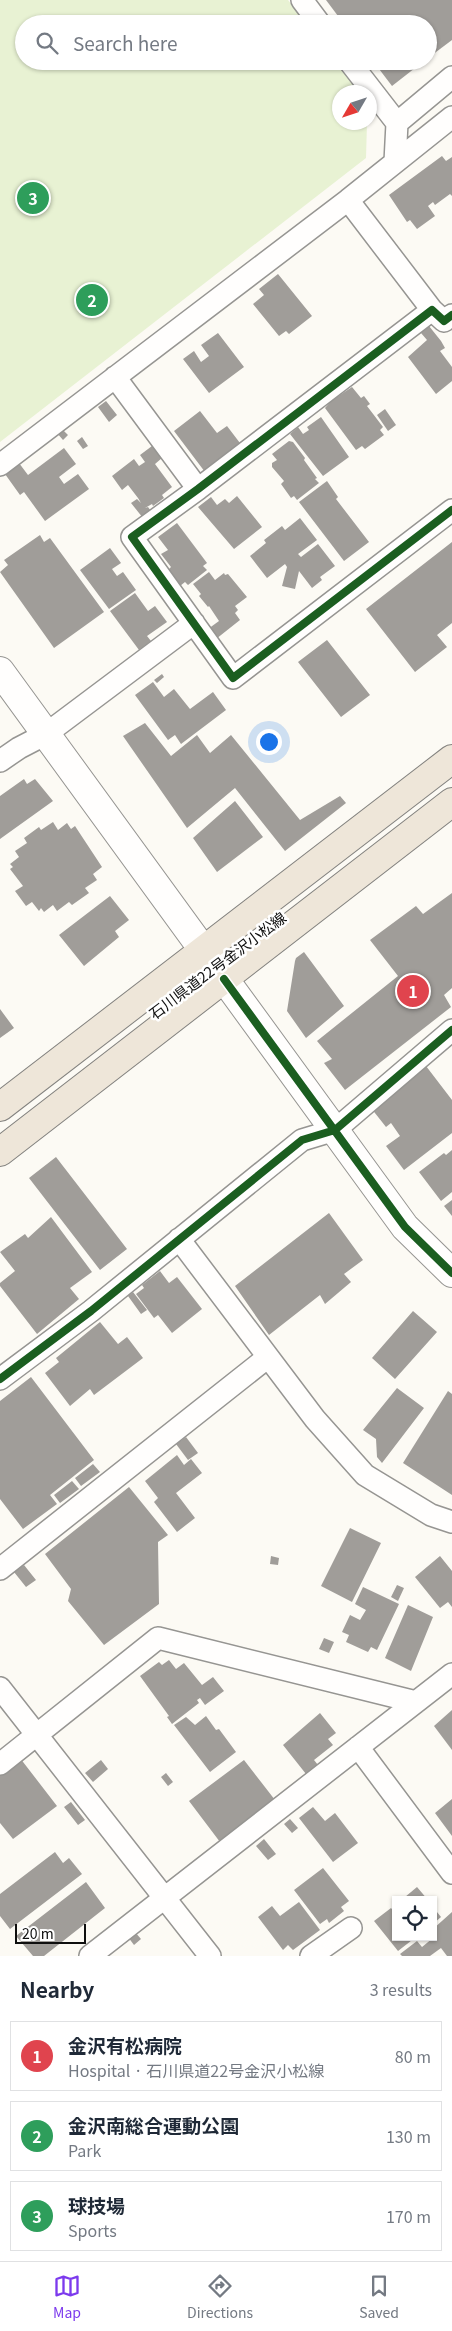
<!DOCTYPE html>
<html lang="en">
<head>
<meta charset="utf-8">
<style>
	:root { --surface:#fff; --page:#f6f6f7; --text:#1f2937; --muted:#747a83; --line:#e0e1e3; --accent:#7c3aed }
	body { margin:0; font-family:Georgia,"Noto Sans JP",serif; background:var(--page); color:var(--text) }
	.controls { position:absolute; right:15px; bottom:15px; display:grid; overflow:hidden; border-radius:0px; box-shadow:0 1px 4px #0004 }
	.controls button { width:45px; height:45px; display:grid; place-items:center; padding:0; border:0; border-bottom:1px solid var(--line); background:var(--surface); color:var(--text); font:25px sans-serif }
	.compass { position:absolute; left:332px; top:85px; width:45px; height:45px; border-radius:50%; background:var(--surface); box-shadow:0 1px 4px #0004; rotate:231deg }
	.scale { position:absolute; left:15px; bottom:12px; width:71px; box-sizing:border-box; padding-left:5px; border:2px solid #0f0f0f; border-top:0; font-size:14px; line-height:18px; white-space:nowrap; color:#0f0f0f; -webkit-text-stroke:4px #fff; paint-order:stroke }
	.you { position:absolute; left:268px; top:741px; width:18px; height:18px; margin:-12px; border:4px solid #fff; border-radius:50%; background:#1a73e8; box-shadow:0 0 0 8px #1a73e833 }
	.badge { display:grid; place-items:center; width:32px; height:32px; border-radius:50%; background:var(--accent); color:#fff; font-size:16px; font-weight:700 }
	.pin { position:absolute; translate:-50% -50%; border:2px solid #fff; box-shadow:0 1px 5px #0006 }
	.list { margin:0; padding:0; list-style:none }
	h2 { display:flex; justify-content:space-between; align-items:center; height:65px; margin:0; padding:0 20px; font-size:21px }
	h2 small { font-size:16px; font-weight:400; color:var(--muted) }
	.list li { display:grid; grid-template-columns:32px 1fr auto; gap:15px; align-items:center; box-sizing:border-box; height:70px; margin:0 10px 10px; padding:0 10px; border:1px solid var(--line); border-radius:0px }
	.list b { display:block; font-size:19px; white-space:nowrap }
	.list p { margin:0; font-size:16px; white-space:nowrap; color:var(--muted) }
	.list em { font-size:16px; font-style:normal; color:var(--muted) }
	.icon { flex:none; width:28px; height:28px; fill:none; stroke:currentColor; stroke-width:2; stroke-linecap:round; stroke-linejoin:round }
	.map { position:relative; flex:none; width:452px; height:1956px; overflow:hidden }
	.search { position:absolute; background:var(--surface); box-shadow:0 1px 4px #0004; left:15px; right:15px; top:15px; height:55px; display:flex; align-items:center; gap:12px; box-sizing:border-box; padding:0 18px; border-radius:28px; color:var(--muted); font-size:19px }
	.sheet { height:305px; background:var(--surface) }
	nav { display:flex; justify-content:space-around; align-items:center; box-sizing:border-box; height:70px; border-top:1px solid var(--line); background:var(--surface); font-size:14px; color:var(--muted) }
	nav a { display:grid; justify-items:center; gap:2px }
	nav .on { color:var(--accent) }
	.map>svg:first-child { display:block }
	.green { fill:#e8f2d3 }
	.building { fill:#a09d99 }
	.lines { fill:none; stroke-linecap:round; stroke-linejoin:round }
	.minor-casing { stroke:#969592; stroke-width:24 }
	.tertiary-casing { stroke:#969592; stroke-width:30 }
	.primary-casing { stroke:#83827f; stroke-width:30 }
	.minor { stroke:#fffefd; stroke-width:21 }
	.tertiary { stroke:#fffefd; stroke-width:28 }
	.primary { stroke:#eee6d9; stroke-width:28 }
	.cycleway-casing { stroke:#fff; stroke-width:11 }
	.cycleway { stroke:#1b5e20; stroke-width:8 }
	.labels { text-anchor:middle; stroke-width:5; stroke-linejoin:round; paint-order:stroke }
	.street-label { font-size:15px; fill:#0f0f0f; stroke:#fff }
</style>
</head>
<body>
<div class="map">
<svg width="452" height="1956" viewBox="0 0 452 1956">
	<rect width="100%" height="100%" fill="#fcfaf4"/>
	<path class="green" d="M0,0h288l19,24h-283v37h312l24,31h-20v30l27,1 -1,35 -366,284z"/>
	<path class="building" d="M326,0h126v40l-24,18v-34h-84z
		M373,61h51l-32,25z
		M442,156l4,5 6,-4v39l-2,-2 -15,11 -2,-3 -5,4 7,10 -18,13 -7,-9 -3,2 -18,-27z
		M278,274l34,42 -23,18 -3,-3 -7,5 -26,-32 11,-9 -5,-6z
		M429,326l12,15 4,7 -5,3 12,16v14l-16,13 -28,-37 19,-17 -6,-7z
		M218,333l26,34 -35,26 -26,-34 11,-8 7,11 8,-6 -8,-11z
		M352,387l9,11 3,-2 6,8 -3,2 16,21 -3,3 4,5 -19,14 -3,-3 -6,4 -31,-42 6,-7z
		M106,401l11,14 -8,7 -11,-15z
		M385,409l11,16 -8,6 -11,-16z
		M200,411l17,22 10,-7 16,21 -14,10 -3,-4 -21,19 -31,-41z
		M321,417l28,40 -26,19 -33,-42 8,-7 5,7 6,-4 -2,-3z
		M62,429l6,6 -5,5 -6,-7z
		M82,437l6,9 -5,3 -6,-8z
		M289,441l4,1 12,16 -1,2 13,18 -2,1 4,4 -22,17 -3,-4 -3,2 -10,-14 3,-3 -12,-14v-4l5,-3 -5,-6z
		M152,446l10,12 -7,6 17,23 -10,8 2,3 -11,8 -1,-2 -7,4 3,-1 3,4 -8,7 -12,-15 6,-4 4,4 -3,-5 -10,-13 -6,5 -10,-14 22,-17 5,7 6,-4 -5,-7z
		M64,448l12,16 -17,13 5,7 14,-10 11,15 -44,32 -21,-29 -4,3 -15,-21 14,-11 9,12z
		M327,481l11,16 -2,2 33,43 -25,19 -45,-59z
		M237,496l25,31 -28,22 -36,-42 13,-10 6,8 8,-6 4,4z
		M300,518l17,22 -19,14 3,3 17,-13 17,22 -15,11 2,3 -10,8 -13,-17 -4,18 -13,-3 5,-19 -2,-3 -18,14 -17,-22 16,-13 -2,-3 18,-14 3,4z
		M177,523l30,40 -4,3 4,4 -19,15 -3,-3 -5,4 -12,-16 3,-3 -10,-13 7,-4 -10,-13z
		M40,535l4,7 6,-4 54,74 -50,36 -54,-76 8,-7 -4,-5z
		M452,542v81l-15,12 10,12 -32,25 -49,-63z
		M110,548l11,15 -9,6 5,7 6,-4 13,18 -27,19 -29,-39z
		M209,572l6,8 9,-7 1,2 3,-1 19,23 -12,9 3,4 -3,3 5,7 -24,19 -8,-10 11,-8 -10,-15 -1,1 -9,-11 2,-2 -8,-10z
		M135,593l13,18 7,-5 12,16 -20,14 4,5 -12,9 -29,-39z
		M327,640l43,55 -29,22 -43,-55z
		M162,674l2,3 -7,6 -3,-3z
		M153,682l11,15 10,-8 16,20 23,-17 13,18 -45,34 -6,-9 -7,5 -33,-45z
		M145,723l26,33 26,-21 13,18 21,-18 69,85 40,-24 6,7 -61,48 -50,-63 -48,40 -64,-92z
		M24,779l3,5 8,-5 18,22 -53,38v-43z
		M235,801l28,36 -46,35 -24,-34z
		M53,822l5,8 9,-7 4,6 4,-3 27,41 -9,7 4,6 -12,8 4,5 -17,12 -3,-3 -12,9 -4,-6 -9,7 -3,-4 -2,3 -7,-9 -6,4 -11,-15 8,-5 -13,-17 3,-2 -3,-3 9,-7 -4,-6 12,-8 -3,-5 15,-11 2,3z
		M452,893v95l-8,7 7,12 -106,83 -21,-27 8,-4 -15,-18 81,-65 -28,-36 46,-34 7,8z
		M110,896l19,24 -14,11 4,6 -35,29 -25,-31z
		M304,952l40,54 -38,32 -19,-27 8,-50 1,-3z
		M0,1009l14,19 -14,10z
		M426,1066l26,34v33l-48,37 -18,-24 14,-10 -9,-13 -5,4 -15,-19z
		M452,1150v42l-11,9 -22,-29 25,-19 2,2z
		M56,1157l71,92 -27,21 -71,-92z
		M452,1200v16l-8,-10z
		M329,1213l34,47 -19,14 7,8 -26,22 -5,-9 -51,40 -34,-49z
		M51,1217l41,55 -22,16 9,11 -42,35 -37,-48v-3l15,-12 -15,-19 25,-18 3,4z
		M160,1271l9,12 8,-6 25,32 -30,24 -14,-18 -4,3 -18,-24 8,-6 -2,-3z
		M133,1292l14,18 -6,4 -13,-18z
		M413,1311l24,21 -42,47 -23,-21z
		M100,1322l18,22 9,-7 16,21 -49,37 -4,-6 -20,17 -25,-33 14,-11 -3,-4z
		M31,1377l63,83 -44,35 7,9 -34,25 -23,-30v-98z
		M397,1388l27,20 -42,55 -5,-6 -1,-18 -13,-9z
		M448,1391l4,3v101l-49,-32z
		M186,1437l12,16 -10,7 -12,-16z
		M177,1455l7,10 7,-6 11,14 -26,20 19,25 -18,14 -23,-30 4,-4 -13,-17z
		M93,1464l7,8 -19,14 -6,-8z
		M72,1481l7,8 -19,14 -6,-8z
		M129,1487l39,48 -10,7 1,62 -55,41 -36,-44 3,-12 -26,-35z
		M350,1528l31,15 -29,59 -31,-16z
		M271,1556l8,2 -1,7 -8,-1z
		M440,1556l12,15v36l-4,-5 -8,6 -25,-31z
		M24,1565l12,15 -10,7 -12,-15z
		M397,1585l7,3 -6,13 -7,-4z
		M363,1587l36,17 -22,46 -6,-3 -3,5 -22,-10 3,-7 -7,-3 8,-17 10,5 6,-10 -11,-6z
		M408,1605l25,12 -22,54 -26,-13z
		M324,1638l10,4 -5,11 -10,-4z
		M169,1660l7,9 8,-6 18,22 11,-8 11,14 -19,14 -5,-7 -3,2 2,3 -27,21 -5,-7 2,-1 -29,-40 19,-14 3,3z
		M452,1710v40l-18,-24z
		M320,1713l16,20 -8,6 5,6 -19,15 4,5 -12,9 -23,-29z
		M206,1716l10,14 3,-1 17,23 -26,20 -36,-47 12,-8 9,8z
		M20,1758l37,48 -44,33 -13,-16v-49z
		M101,1760l7,9 -15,13 -8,-9z
		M244,1760l31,40 -55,42 -31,-41z
		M166,1773l7,9 -5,4 -7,-9z
		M452,1799v37l-17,-23z
		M71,1802l14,18 -7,5 -14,-18z
		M313,1807l12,14 10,-8 23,30 -25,19 -34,-44z
		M290,1819l8,9 -6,5 -8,-9z
		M264,1839l12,15 -8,6 -12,-14z
		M55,1852l8,11 6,-5 13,16 -72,55 -10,-13v-22z
		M323,1868l26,33 -8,6 3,4 -15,12 -2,-4 -7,5 -26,-34z
		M86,1882l19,26 -61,48h-11l-17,-20z
		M417,1887l11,13h-21l-2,-3z
		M299,1902l21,28 -27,20 -5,-5 -5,5 -25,-33 14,-11 8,10z
		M433,1907l8,10 -8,7z
		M391,1908l5,6v23h20l-18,14 -24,-30z
		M452,1912v44h-5l-6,-8 -11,8h-28l-2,-2 17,-13 5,6 11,-9v-9z
		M135,1932l6,7 -7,6 -6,-8z"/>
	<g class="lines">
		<g class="minor-casing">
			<path id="minor" d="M302,0l18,24
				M349,61l48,62 -2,39
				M397,123l55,-46
				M348,200l84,110
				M452,315l-8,6 -12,-11 -234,179 -66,48 101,141 219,-168
				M115,377l83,112
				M0,465l348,-265 104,-83
				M0,761l19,-13 27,-14 148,-111
				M179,1239l136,180 50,56 66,40 21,7
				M0,1379l91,-68 211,-171 33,-10 117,-100
				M0,1569l268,-212
				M0,1688l210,268
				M358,1747l94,126
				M0,1764l158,-126 258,64
				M90,1956l362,-282
				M311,1956l40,-28"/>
		</g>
		<g class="tertiary-casing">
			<path id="tertiary" d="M0,671l405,556 47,46"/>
		</g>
		<g class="primary-casing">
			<path id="primary" d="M0,1107l452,-348
				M0,1152l452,-350"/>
		</g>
		<use href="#minor" class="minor"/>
		<use href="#tertiary" class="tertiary"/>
		<use href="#primary" class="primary"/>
		<g class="cycleway-casing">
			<path id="cycleway" d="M452,315l-8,6 -12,-11 -234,179 -66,48 101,141 219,-168
				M224,979l181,248 47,46
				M0,1379l91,-68 211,-171 33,-10 117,-100"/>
		</g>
		<use href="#cycleway" class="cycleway"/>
	</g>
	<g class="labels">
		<g class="street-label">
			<text transform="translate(218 966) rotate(-37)" y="5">石川県道22号金沢小松線</text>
		</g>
	</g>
</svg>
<div class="controls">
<button><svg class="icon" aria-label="locate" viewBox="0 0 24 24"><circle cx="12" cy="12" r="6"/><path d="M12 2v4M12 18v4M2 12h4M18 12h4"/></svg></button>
</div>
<svg class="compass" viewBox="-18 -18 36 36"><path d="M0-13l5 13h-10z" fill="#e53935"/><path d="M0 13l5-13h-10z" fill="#747a83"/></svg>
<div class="scale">20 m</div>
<div class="you"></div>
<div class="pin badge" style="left:413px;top:991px;background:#e0444e">1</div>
<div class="pin badge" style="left:92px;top:300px;background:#2e9e5b">2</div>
<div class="pin badge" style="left:33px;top:198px;background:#2e9e5b">3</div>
<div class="search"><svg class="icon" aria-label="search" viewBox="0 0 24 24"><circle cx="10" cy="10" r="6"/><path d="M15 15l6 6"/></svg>Search here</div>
</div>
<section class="sheet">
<h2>Nearby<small>3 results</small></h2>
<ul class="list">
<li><span class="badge" style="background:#e0444e">1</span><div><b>金沢有松病院</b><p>Hospital · 石川県道22号金沢小松線</p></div><em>80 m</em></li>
<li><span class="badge" style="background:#2e9e5b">2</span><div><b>金沢南総合運動公園</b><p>Park</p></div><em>130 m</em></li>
<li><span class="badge" style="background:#2e9e5b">3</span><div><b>球技場</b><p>Sports</p></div><em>170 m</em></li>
</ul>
</section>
<nav>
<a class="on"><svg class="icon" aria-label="map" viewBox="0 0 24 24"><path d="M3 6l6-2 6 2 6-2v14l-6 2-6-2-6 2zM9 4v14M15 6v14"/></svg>Map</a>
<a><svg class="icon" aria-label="directions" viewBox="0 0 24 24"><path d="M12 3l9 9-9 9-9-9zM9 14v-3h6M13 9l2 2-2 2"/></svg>Directions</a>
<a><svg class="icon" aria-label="saved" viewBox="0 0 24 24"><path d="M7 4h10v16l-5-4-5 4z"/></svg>Saved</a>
</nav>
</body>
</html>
